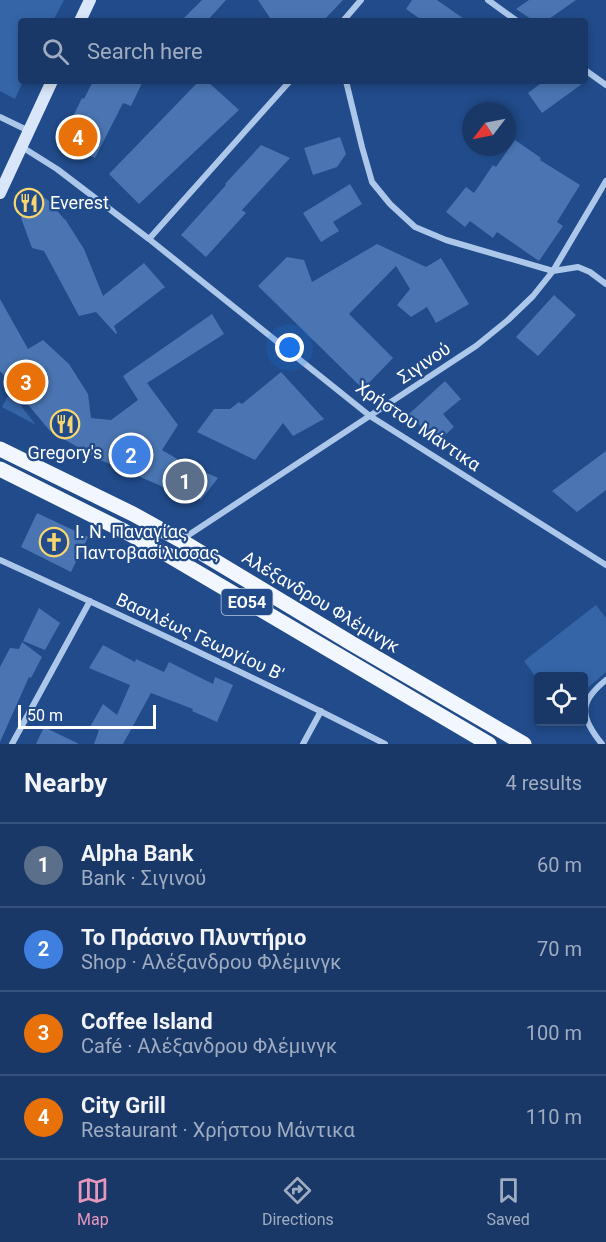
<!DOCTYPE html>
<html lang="en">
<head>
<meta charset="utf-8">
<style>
	:root { --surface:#193868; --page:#223f6e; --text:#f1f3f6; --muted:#9facc0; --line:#37527c; --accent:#e797bd }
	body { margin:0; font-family:Roboto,sans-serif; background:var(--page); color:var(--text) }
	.controls { position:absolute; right:18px; bottom:18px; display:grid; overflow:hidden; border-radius:6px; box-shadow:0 3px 9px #0003 }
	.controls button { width:54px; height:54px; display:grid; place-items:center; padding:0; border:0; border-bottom:2px solid var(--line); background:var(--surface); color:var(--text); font:30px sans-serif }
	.compass { position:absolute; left:462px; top:102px; width:54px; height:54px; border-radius:50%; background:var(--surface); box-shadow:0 3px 9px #0003; rotate:238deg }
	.scale { position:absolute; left:18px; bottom:15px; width:138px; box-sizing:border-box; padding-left:6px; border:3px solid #fff; border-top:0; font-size:16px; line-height:21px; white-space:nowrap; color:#fff; -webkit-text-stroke:4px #214b8a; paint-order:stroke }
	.you { position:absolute; left:290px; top:348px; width:21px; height:21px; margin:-15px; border:4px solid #fff; border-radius:50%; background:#1a73e8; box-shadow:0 0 0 9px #1a73e833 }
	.badge { display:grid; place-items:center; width:39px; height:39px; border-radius:50%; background:var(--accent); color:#fff; font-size:20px; font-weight:700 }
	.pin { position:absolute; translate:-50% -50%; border:3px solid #fff; box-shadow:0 2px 6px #0006 }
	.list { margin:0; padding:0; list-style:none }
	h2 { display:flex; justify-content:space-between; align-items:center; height:78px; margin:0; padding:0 24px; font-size:26px }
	h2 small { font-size:20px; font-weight:400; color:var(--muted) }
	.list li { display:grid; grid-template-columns:39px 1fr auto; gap:18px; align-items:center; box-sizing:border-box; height:84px; padding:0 24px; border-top:2px solid var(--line) }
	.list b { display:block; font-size:22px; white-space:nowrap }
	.list p { margin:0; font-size:20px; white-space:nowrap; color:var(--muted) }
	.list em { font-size:20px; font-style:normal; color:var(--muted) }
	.icon { flex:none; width:33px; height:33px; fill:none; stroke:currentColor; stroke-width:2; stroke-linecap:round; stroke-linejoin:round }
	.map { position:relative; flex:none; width:606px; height:744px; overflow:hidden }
	.search { position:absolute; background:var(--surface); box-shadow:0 3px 9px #0003; left:18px; right:18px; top:18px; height:66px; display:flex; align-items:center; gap:15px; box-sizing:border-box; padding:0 21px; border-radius:6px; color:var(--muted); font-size:22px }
	.sheet { height:414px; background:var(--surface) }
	nav { display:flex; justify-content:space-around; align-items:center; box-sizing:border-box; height:84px; border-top:2px solid var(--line); background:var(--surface); font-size:16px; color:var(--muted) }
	nav a { display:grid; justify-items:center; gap:3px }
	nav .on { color:var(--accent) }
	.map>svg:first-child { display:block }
	.green { fill:#3565a7 }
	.building { fill:#4a75b2 }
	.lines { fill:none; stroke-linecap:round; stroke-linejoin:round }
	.minor { stroke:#adc7eb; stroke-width:6 }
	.secondary { stroke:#d9e5f8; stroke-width:12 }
	.primary { stroke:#f2f6fe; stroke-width:15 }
	.labels { text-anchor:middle; stroke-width:4.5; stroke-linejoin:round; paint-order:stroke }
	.shield { fill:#214b8a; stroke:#bcc9dc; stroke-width:1.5 }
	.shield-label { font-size:16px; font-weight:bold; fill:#fff }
	.poi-label { font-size:18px; fill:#fff; stroke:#214b8a; text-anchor:start }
	.street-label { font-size:18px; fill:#fff; stroke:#214b8a }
</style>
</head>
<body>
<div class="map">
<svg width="606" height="744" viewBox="0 0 606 744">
	<rect width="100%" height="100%" fill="#214b8a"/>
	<path class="green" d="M0,0h64l-11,21h-32v60h2l-8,18 -15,-8z
		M10,392l26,33 -34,-18z
		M596,605l10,13v54l-22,19v-15h-46v4l-14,-19z"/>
	<path class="building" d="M202,0h24l-19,21h-26z
		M258,0h85l-20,21h-51z
		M412,0h25l30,21h-44l-17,-12z
		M529,0h47l-30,21h-12l-18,-12z
		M93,81h26l-1,2 2,-2h23l-12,25 -8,-3 -28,55 -34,-17 21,-43 2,1z
		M199,81h8l32,29 -100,94 -30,-30z
		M544,81h42l-44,32 -14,-20z
		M340,137l6,17 -9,13 -24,8 -9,-27z
		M515,140l26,18 -1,2 40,25 -23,37 6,4 -24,35 -42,-29 -4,6 -23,-17 -5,6 -19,-15 20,-25 8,6 19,-28 3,2z
		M261,145l29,13 -48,52 4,3 -40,44 -25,-22 45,-50 -1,-1z
		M350,184l12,20 -29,18 6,9 -18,11 -18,-29z
		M33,192l15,8 17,20v-1l19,30 19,47 41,-33 21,24 -51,39 3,7 -1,1 -20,-22 -17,4 -35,-65 -12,-3 -11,-30z
		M377,244l49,23 15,-9 28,46 -33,19 -9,-16 -16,10 -14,-12 13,-16 -14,-23 -47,48 44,44 -30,31 -105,-103 29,-29 17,3 8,22z
		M554,295l22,20 -38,41 -22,-19z
		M0,299l28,50 15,-9 26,24 19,30 3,24 20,2 27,-20 -15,-24 89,-62 12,20 -77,49 31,42 -16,25 17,10 39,18 -17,22 -13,-9 -13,4 -16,-10 -61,-26 -48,-28 -50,-60z
		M281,372l43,47 -31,17 -10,-13 -28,37 -58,-28 17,-23h16l9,-7 3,2z
		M445,381l16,18 -18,15 11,13 -18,16 -27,-29z
		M606,451v39l-29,22 -25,-21z
		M37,513l51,24 -17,35 -50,-25z
		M39,608l21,15 -15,27 -22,-9z
		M22,642l20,15 -11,21 -2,-1 -29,65v-75l10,-19 9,1z
		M103,645l32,17 1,-3 28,13 5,-10 44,22 2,-7 18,8 -16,37 -25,-11 1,-2 -42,-16 -28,51h-29l5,-14 -9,-3 13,-23 14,11 13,-30 -41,-17z
		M44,727l35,17h-43z"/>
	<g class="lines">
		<path class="minor" d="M488,0l29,21
			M343,21l18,-21
			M585,70l21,15
			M346,81l16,66 10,35 18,22 25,23 31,13 107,31 25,-4 12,5 16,12
			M0,117l29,14
			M22,147l35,22 92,70 221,177 236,149
			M149,239l141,-158
			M181,540l295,-194 32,-26 25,-24 20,-25 53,-90
			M0,560c129,59 259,119 385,184
			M12,744l78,-143
			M303,744l18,-33
			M602,744c-21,-26 -25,-41 4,-64"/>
		<path class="secondary" d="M80,21l10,-21
			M0,193l52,-112"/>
		<path class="primary" d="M0,449l133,65 47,26 171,103 173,101
			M0,469l124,62 44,24 321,189"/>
	</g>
	<defs>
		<g id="restaurant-ring" transform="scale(1.5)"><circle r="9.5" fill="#214b8a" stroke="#f7d56f" stroke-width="1.5"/><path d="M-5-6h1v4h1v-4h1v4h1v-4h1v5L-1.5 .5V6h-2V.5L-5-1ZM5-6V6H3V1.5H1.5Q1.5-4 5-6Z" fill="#f7d56f"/></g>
		<g id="church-ring" transform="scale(1.5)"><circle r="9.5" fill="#214b8a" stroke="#f7d56f" stroke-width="1.5"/><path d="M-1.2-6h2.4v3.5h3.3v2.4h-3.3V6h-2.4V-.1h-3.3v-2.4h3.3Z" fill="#f7d56f"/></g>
	</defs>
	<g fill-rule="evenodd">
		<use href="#restaurant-ring" x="29" y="203"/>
		<use href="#restaurant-ring" x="65" y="424"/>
		<use href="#church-ring" x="54" y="542"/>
	</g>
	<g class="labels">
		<rect class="shield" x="221.5" y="589" width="51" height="26" rx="4.5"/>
		<g class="shield-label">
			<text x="247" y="608">ΕΟ54</text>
		</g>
		<g class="poi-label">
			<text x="50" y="209">Everest</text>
			<text x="65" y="459" text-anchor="middle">Gregory's</text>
			<text x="75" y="538">Ι. Ν. Παναγίας<tspan x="75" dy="21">Παντοβασίλισσας</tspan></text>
		</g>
		<g class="street-label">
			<text transform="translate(424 363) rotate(-34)" y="6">Σιγινού</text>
			<text transform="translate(418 426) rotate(34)" y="6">Χρήστου Μάντικα</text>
			<text transform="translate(321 602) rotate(31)" y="6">Αλέξανδρου Φλέμινγκ</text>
			<text transform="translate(200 637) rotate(25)" y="6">Βασιλέως Γεωργίου Β'</text>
		</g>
	</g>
</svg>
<div class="controls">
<button><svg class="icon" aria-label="locate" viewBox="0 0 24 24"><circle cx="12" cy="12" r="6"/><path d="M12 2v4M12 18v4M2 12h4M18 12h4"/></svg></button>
</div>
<svg class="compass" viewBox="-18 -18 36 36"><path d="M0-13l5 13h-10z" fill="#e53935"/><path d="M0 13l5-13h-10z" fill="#9facc0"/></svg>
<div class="scale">50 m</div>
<div class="you"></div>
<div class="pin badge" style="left:185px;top:481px;background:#5c6f8a">1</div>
<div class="pin badge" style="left:131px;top:455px;background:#3f7fe0">2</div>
<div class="pin badge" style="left:26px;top:382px;background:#e8710a">3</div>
<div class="pin badge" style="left:78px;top:137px;background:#e8710a">4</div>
<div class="search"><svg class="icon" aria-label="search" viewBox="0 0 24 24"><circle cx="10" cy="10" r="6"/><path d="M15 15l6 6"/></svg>Search here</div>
</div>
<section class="sheet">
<h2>Nearby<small>4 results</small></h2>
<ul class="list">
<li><span class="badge" style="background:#5c6f8a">1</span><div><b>Alpha Bank</b><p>Bank · Σιγινού</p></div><em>60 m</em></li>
<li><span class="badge" style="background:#3f7fe0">2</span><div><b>Το Πράσινο Πλυντήριο</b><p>Shop · Αλέξανδρου Φλέμινγκ</p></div><em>70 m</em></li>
<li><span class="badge" style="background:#e8710a">3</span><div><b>Coffee Island</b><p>Café · Αλέξανδρου Φλέμινγκ</p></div><em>100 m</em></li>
<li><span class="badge" style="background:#e8710a">4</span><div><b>City Grill</b><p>Restaurant · Χρήστου Μάντικα</p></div><em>110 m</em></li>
</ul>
</section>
<nav>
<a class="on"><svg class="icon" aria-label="map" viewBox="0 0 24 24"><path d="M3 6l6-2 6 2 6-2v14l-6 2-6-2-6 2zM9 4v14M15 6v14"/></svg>Map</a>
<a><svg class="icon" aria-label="directions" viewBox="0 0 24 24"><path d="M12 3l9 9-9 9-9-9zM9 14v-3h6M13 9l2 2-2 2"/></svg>Directions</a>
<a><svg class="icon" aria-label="saved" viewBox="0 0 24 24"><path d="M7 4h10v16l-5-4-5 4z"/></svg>Saved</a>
</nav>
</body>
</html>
